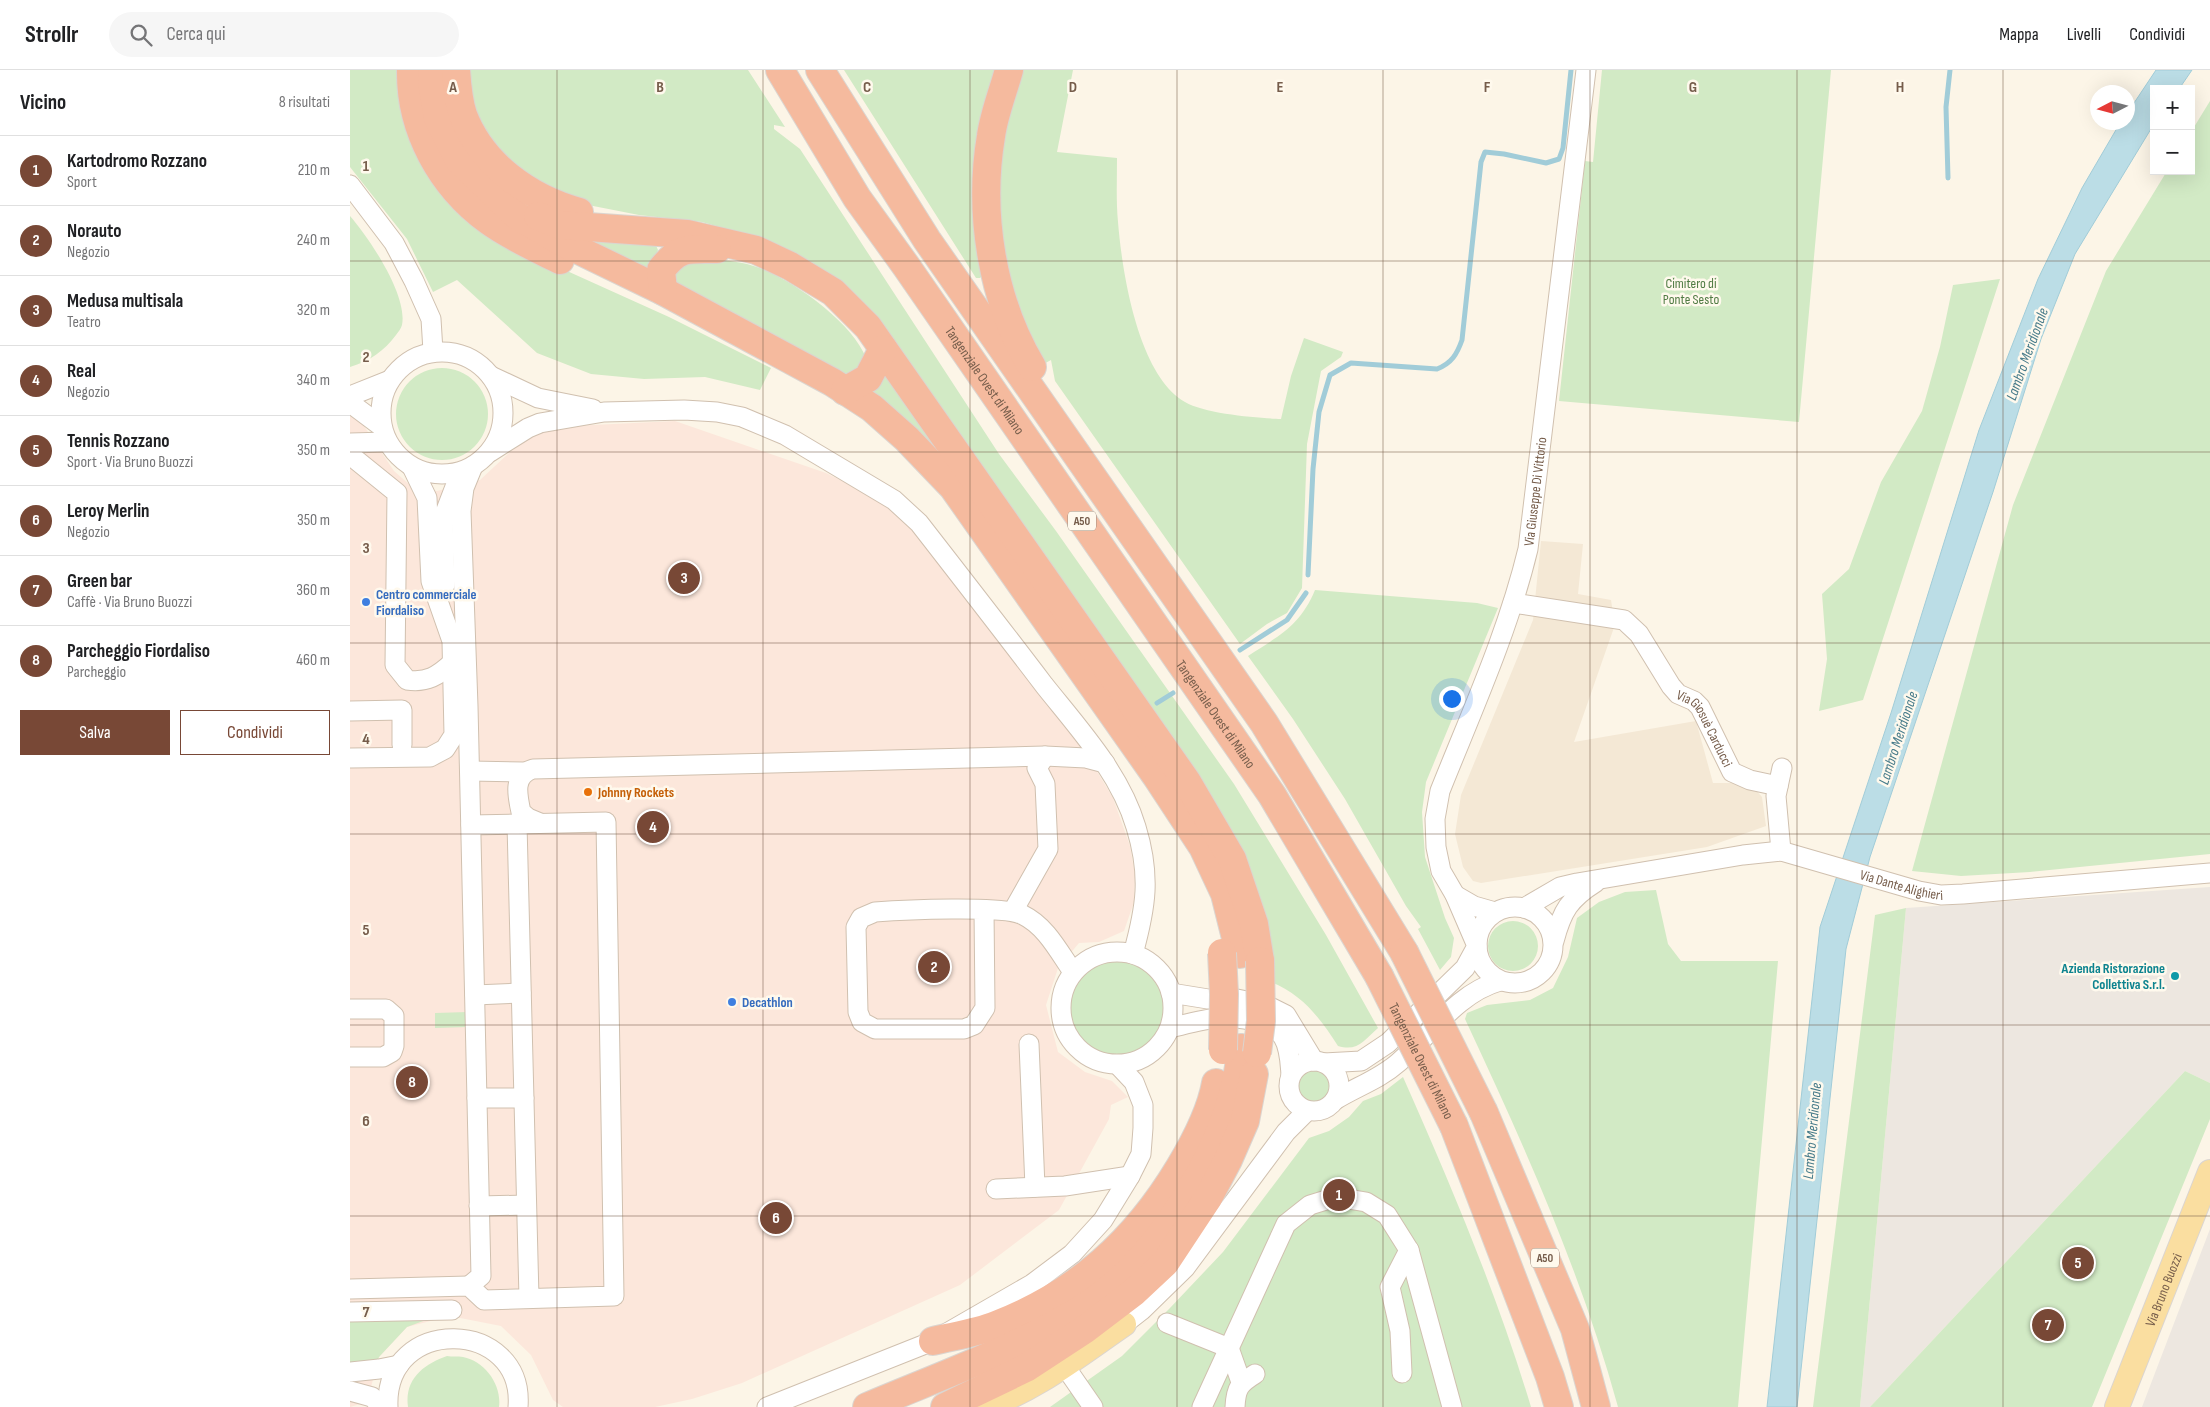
<!DOCTYPE html>
<html lang="it">
<head>
<meta charset="utf-8">
<style>
	:root { --surface:#fff; --page:#f6f6f6; --text:#202124; --muted:#757577; --line:#e0e0e0; --accent:#784836 }
	body { margin:0; font-family:"Sofia Sans Condensed",sans-serif; background:var(--page); color:var(--text) }
	.controls { position:absolute; right:15px; top:15px; display:grid; overflow:hidden; border-radius:0px; box-shadow:0 5px 20px #0002 }
	.controls button { width:45px; height:45px; display:grid; place-items:center; padding:0; border:0; border-bottom:1px solid var(--line); background:var(--surface); color:var(--text); font:25px sans-serif }
	.compass { position:absolute; left:1740px; top:15px; width:45px; height:45px; border-radius:50%; background:var(--surface); box-shadow:0 5px 20px #0002; rotate:264deg }
	.you { position:absolute; left:1101px; top:628px; width:18px; height:18px; margin:-12px; border:4px solid #fff; border-radius:50%; background:#1a73e8; box-shadow:0 0 0 8px #1a73e833 }
	.badge { display:grid; place-items:center; width:32px; height:32px; border-radius:50%; background:var(--accent); color:#fff; font-size:16px; font-weight:700 }
	.pin { position:absolute; translate:-50% -50%; border:2px solid #fff; box-shadow:0 1px 5px #0006 }
	.list { margin:0; padding:0; list-style:none }
	h2 { display:flex; justify-content:space-between; align-items:center; height:65px; margin:0; padding:0 20px; font-size:21px }
	h2 small { font-size:16px; font-weight:400; color:var(--muted) }
	.list li { display:grid; grid-template-columns:32px 1fr auto; gap:15px; align-items:center; box-sizing:border-box; height:70px; padding:0 20px; border-top:1px solid var(--line) }
	.list b { display:block; font-size:19px; white-space:nowrap }
	.list p { margin:0; font-size:16px; white-space:nowrap; color:var(--muted) }
	.list em { font-size:16px; font-style:normal; color:var(--muted) }
	.actions { display:flex; gap:10px; padding:15px 20px }
	.actions a { flex:1; padding:11px 0; border:1px solid var(--accent); border-radius:0px; text-align:center; font-size:18px; color:var(--accent) }
	.actions .main { background:var(--accent); color:#fff }
	.icon { flex:none; width:28px; height:28px; fill:none; stroke:currentColor; stroke-width:2; stroke-linecap:round; stroke-linejoin:round }
	.map { position:relative; flex:none; width:1860px; height:1337px; overflow:hidden }
	header { display:flex; align-items:center; gap:30px; box-sizing:border-box; height:70px; padding:0 25px; background:var(--surface); border-bottom:1px solid var(--line) }
	header strong { font-size:24px }
	nav { display:flex; gap:28px; margin-inline-start:auto; font-size:18px }
	.search { width:350px; height:45px; background:var(--page); display:flex; align-items:center; gap:12px; box-sizing:border-box; padding:0 18px; border-radius:28px; color:var(--muted); font-size:19px }
	main { display:flex }
	aside { flex:1; background:var(--surface) }
	.map>svg:first-child { display:block }
	.residential { fill:#f4e8d5 }
	.commercial { fill:#fce7db }
	.industrial { fill:#ede7e0 }
	.green { fill:#d2eac5 }
	.water { fill:#bbdde6; stroke:#a1ccd8 }
	.lines { fill:none; stroke-linecap:round; stroke-linejoin:round }
	.stream { stroke:#a1ccd8; stroke-width:5 }
	.minor-casing { stroke:#d0c0af; stroke-width:21 }
	.major-casing { stroke:#dbd5d0; stroke-width:26 }
	.highway-casing { stroke:#dbd5d0; stroke-width:30 }
	.minor { stroke:#fff; stroke-width:19 }
	.major { stroke:#fadea0; stroke-width:24 }
	.highway { stroke:#f5ba9e; stroke-width:28 }
	.highway-bridge-casing { stroke:#dbd5d0; stroke-width:30; stroke-linecap:butt }
	.highway-bridge { stroke:#f5ba9e; stroke-width:28 }
	.grid { fill:none; stroke:#765d4b; stroke-width:1; stroke-opacity:0.55 }
	.shop-dot { fill:#3f7fe0; stroke:#fff9ed; stroke-width:2 }
	.food-dot { fill:#e8710a; stroke:#fff9ed; stroke-width:2 }
	.culture-dot { fill:#0f9aa8; stroke:#fff9ed; stroke-width:2 }
	.labels { text-anchor:middle; stroke-width:5; stroke-linejoin:round; paint-order:stroke }
	.shield { fill:#fff9ed; stroke:#9f8c7c; stroke-width:1 }
	.shield-label { font-size:12px; font-weight:bold; fill:#765d4b }
	.park-label { font-size:14px; fill:#507b43; stroke:#fff9ed }
	.street-label { font-size:14px; fill:#765d4b; stroke:#fff9ed }
	.shop-label { font-size:14px; font-weight:bold; fill:#366cbe; stroke:#fff9ed; text-anchor:start }
	.food-label { font-size:14px; font-weight:bold; fill:#c56008; stroke:#fff9ed; text-anchor:start }
	.culture-label { font-size:14px; font-weight:bold; fill:#0d838f; stroke:#fff9ed; text-anchor:end }
	.water-label { font-size:15px; font-style:italic; fill:#457a89; stroke:#fff9ed }
	.grid-label { font-size:16px; text-anchor:middle; font-weight:bold; fill:#765d4b; stroke:#fff9ed; stroke-width:5; stroke-linejoin:round; paint-order:stroke }
</style>
</head>
<body>
<header>
<strong>Strollr</strong>
<div class="search"><svg class="icon" aria-label="search" viewBox="0 0 24 24"><circle cx="10" cy="10" r="6"/><path d="M15 15l6 6"/></svg>Cerca qui</div>
<nav><a>Mappa</a><a>Livelli</a><a>Condividi</a></nav>
</header>
<main>
<aside>
<h2>Vicino<small>8 risultati</small></h2>
<ul class="list">
<li><span class="badge">1</span><div><b>Kartodromo Rozzano</b><p>Sport</p></div><em>210 m</em></li>
<li><span class="badge">2</span><div><b>Norauto</b><p>Negozio</p></div><em>240 m</em></li>
<li><span class="badge">3</span><div><b>Medusa multisala</b><p>Teatro</p></div><em>320 m</em></li>
<li><span class="badge">4</span><div><b>Real</b><p>Negozio</p></div><em>340 m</em></li>
<li><span class="badge">5</span><div><b>Tennis Rozzano</b><p>Sport · Via Bruno Buozzi</p></div><em>350 m</em></li>
<li><span class="badge">6</span><div><b>Leroy Merlin</b><p>Negozio</p></div><em>350 m</em></li>
<li><span class="badge">7</span><div><b>Green bar</b><p>Caffè · Via Bruno Buozzi</p></div><em>360 m</em></li>
<li><span class="badge">8</span><div><b>Parcheggio Fiordaliso</b><p>Parcheggio</p></div><em>460 m</em></li>
</ul>
<div class="actions"><a class="main">Salva</a><a>Condividi</a></div>
</aside>
<div class="map">
<svg width="1860" height="1337" viewBox="0 0 1860 1337">
	<rect width="100%" height="100%" fill="#fcf5e7"/>
	<path class="residential" d="M1191,471l42,3 -5,50 33,6 2,13 5,3 -44,126 122,-21 17,62h28l14,6 7,8 4,29 -59,21 -226,36 -8,-2 -10,-14 -8,-33 6,-39 72,-175z"/>
	<path class="commercial" d="M0,346l12,7 32,48 16,14 27,6 43,-11 30,-28 20,-15 22,-10 123,-6 151,52 75,37 185,243 27,45 17,48 5,29 -1,27 -10,29 -25,11 -20,1 -21,25 -12,37 12,47 27,20 27,9 16,16 -17,8 -2,14 -50,91 -99,75 -218,98 -50,16 -37,8h-92l-10,-7 -22,-45 -30,-29 -51,-10 -43,11 -28,30 -12,45 -17,5z"/>
	<path class="industrial" d="M1860,817v196l-25,-12 -315,336h-10l46,-499z
		M1860,1159v178h-68z"/>
	<path class="green" d="M0,0h54l152,196 113,51 102,51 -11,22 -55,-13 -61,2 -53,-5 -54,-21 -80,-73 -24,12 -26,-53 -57,-72z
		M119,0h279l37,57 -11,-2v4l26,20 199,305 57,77 178,253 92,151 52,93c-14,12 -20,24 -40,18 -18,-28 -35,-51 -67,-64l-338,-575 -68,-103 -47,-36 -46,-26 -70,-20 -63,-7 -56,-11 -53,-19 -37,-37 -18,-33z
		M494,0h152l-14,206 -2,2h-4z
		M666,0h57l-16,82 60,6c0,21 -1,43 1,64 4,50 20,153 67,180 20,12 73,16 96,17l10,-43 13,-38 39,14 -2,5 -20,14 -14,73 -5,144 -15,25 -20,11 -27,20 -185,-263 -4,-21 -11,6 -32,-71 -13,-114z
		M1252,0h229l-32,352 -240,-21 26,-240 8,1z
		M1860,31v753l-180,18 -69,4 -49,-5 101,-366 93,-234 61,-100h24v-39z
		M0,146c19,22 58,79 52,109 -1,4 -4,7 -6,10 -12,16 -26,26 -46,32z
		M243,168l62,5 3,7 -10,24 -56,-30z
		M347,187c17,3 34,3 50,7 39,10 105,57 119,94l-6,11 -16,8 -168,-89 -5,-25z
		M1650,209l-137,421 -44,11 8,-52 -5,-65 27,-25 32,-87 41,-71 18,-64 13,-62z
		M46 344a46 46 0 1 1 92 0a46 46 0 1 1-92 0Z
		M531,298l85,121 -102,-105z
		M965,520l162,13 21,5 -72,174 -4,30 3,45 20,61 9,20 -3,19 -11,13 -22,-41 3,-2 -15,-21 -61,-107 -52,-80 -45,-63c32,-21 52,-30 67,-66z
		M1306,820l12,54 13,17h97l-40,446h-120c-37,-135 -94,-262 -153,-388l2,-6 20,-8 43,-5 23,-12 15,-31 9,-39 22,-16 26,-10z
		M1556,838l-46,499h-47l62,-492z
		M1138 876a25 25 0 1 1 50 0a25 25 0 1 1-50 0Z
		M720 938a47 47 0 1 1 94 0a47 47 0 1 1-94 0Z
		M118,942v15l-33,1v-15z
		M947 1016a16 16 0 1 1 32 0a16 16 0 1 1-32 0Z
		M1835,1001l25,12v36l-118,288h-222z
		M1053,1007c48,108 94,217 128,330h-481l72,-51 48,-48 53,-56 86,-114 20,-7 20,-14 14,-16 18,-7z
		M84,1247l-27,10 -28,30 -2,5 -27,2v-45z
		M97,1286c5,1 11,0 16,1 22,4 39,28 36,50h-91c-4,-28 16,-43 39,-51z"/>
	<path class="water" d="M1806,0h36l-13,19h-25v35l-79,130 -34,85 -48,153 -123,365 -24,92 -49,458h-30l53,-480 71,-214 88,-283 59,-151 44,-91 38,-65 8,-1v-10z"/>
	<g class="lines">
		<path class="stream" d="M1598,108l-2,-71 4,-37
			M958,505l5,-106 6,-57 11,-37 21,-12 86,6c15,-6 20,-15 25,-29l19,-178 4,-10 19,2 42,9 13,-4 4,-11 8,-78
			M890,580l47,-30 19,-27
			M807,633l16,-10"/>
		<g class="minor-casing">
			<g id="minor">
				<path d="M0,115l44,58 20,38 17,38 2,32"/>
				<circle cx="92" cy="343" r="61"/>
				<path d="M141,306l47,22 55,11"/>
				<path d="M0,326l40,-16"/>
				<path d="M0,333l31,23"/>
				<path d="M0,373l37,-1"/>
				<path d="M140,382l38,-24 12,-5 64,-11 80,-2 33,2 25,5 43,18 109,65 25,23c42,54 84,108 125,162 35,44 76,88 92,142 15,49 10,80 -3,127"/>
				<path d="M0,385l47,38 -2,172 12,15c20,3 31,-4 46,-18"/>
				<path d="M95,515l-2,-67 15,-39"/>
				<path id="s1" d="M1163,533l111,17 15,14 32,52 7,8 16,7 6,6 32,65 18,8 28,6"/>
				<path d="M0,641l52,-1v35"/>
				<path d="M0,688l80,-1 15,-8 9,-14 -2,-94 -21,-60 -4,-83 -15,-31"/>
				<path d="M120,701l54,1"/>
				<path d="M190,753l-12,-5 -7,-6c-4,-18 -8,-37 12,-43l512,-13 41,2 19,5"/>
				<path d="M121,755l46,-1"/>
				<path d="M1431,781l-5,-55 6,-28"/>
				<path d="M1105,825l19,11 21,6"/>
				<circle cx="1165" cy="875" r="38"/>
				<path id="s2" d="M1174,838l36,-21 17,-4 166,-28 38,-4 138,40 22,4 22,-1 247,-21"/>
				<path d="M634,840l1,98 -11,17 -10,4h-89l-13,-7 -4,-10 -2,-85 5,-9 14,-6c26,-2 129,-7 148,3 23,11 36,37 50,57"/>
				<path d="M663,841l35,-62 -3,-65 -8,-16 8,-12"/>
				<path d="M1204,871c8,-30 15,-42 42,-59"/>
				<circle cx="767" cy="938" r="56"/>
				<path d="M821,923l37,6h29l29,6 20,10 28,46"/>
				<path d="M125,925l46,-2"/>
				<path d="M0,939h36l8,7v30l-2,6 -9,5h-33"/>
				<path d="M820,958c31,-8 59,-16 91,-5 8,2 17,6 22,14 7,11 7,26 8,38"/>
				<path d="M679,974l6,143"/>
				<circle cx="964" cy="1016" r="25"/>
				<path id="s3" d="M974,993l37,-2 27,-18 77,-75 12,-22 -22,-51 -14,-24 -5,-24 -1,-28 5,-28c32,-80 68,-159 88,-242l58,-479"/>
				<path d="M127,1028h47"/>
				<path d="M985,1030c21,-13 45,-21 64,-38 32,-28 58,-69 101,-81"/>
				<path d="M646,1119l69,-3 65,-10"/>
				<path d="M129,1136l47,-1"/>
				<path d="M119,1216l12,-10 -13,-570 -7,-195 3,-23 9,-22"/>
				<path d="M0,1219l119,-3 15,14 130,-4 -8,-474 -89,2 12,474"/>
				<path d="M0,1242l102,-2"/>
				<path d="M817,1253l62,25 12,34"/>
				<path d="M774,1254l18,-14 43,-42 101,-136 21,-21"/>
				<path d="M714,1295l29,42"/>
				<path d="M0,1302l29,-3 20,-4"/>
				<path d="M1052,1303l-2,-42 -10,-44 19,-37"/>
				<path d="M0,1321l22,6 10,10"/>
				<path d="M38,1337c-4,-93 137,-89 130,0"/>
				<path d="M417,1337l166,-66 99,-57 40,-30 31,-34 27,-44 11,-22 2,-26v-23l-9,-23 -16,-17"/>
				<path d="M852,1337l84,-183 24,-19 26,-8 30,5 21,13 22,35 43,157"/>
				<path d="M885,1337c1,-19 4,-23 20,-33"/>
			</g>
		</g>
		<g class="major-casing">
			<g id="major">
				<path d="M631,1337c48,-12 102,-55 143,-83"/>
				<path id="s4" d="M1767,1337l93,-235"/>
			</g>
		</g>
		<g class="highway-casing">
			<g id="highway">
				<path d="M61,0c-1,60 30,116 78,151 22,16 47,27 71,39"/>
				<path d="M83,0l-1,12 6,36 21,42 57,55 44,26 103,50 169,91 40,26 35,31 46,48 204,290 46,70 22,47 15,60"/>
				<path d="M106,0c1,15 2,30 7,45 19,50 66,83 116,97"/>
				<path id="s5" d="M430,0l77,128 49,68 366,529 107,181"/>
				<path d="M470,0l107,170 337,483 140,229"/>
				<path d="M659,0c-6,22 -15,44 -18,66 -13,78 1,164 41,231"/>
				<path d="M188,146l22,9 127,9 69,16 34,16 43,26 35,35 319,455 45,77 22,65 6,37"/>
				<path d="M313,221l-2,-21c18,-24 27,-21 56,-21"/>
				<path d="M495,321l23,-13 15,-29"/>
				<path d="M1134,1043l91,216 21,78"/>
				<path d="M1104,1056l96,251 9,30"/>
				<path d="M583,1271c20,-5 43,-8 63,-16 82,-32 139,-83 184,-158 15,-25 31,-55 36,-84"/>
				<path d="M517,1337c73,-31 158,-61 224,-104 66,-45 127,-143 145,-221 3,-11 4,-22 5,-34"/>
				<path d="M595,1337l81,-39 58,-38 50,-38 31,-29 43,-65 20,-38 17,-39 9,-47"/>
			</g>
		</g>
		<use href="#minor" class="minor"/>
		<use href="#major" class="major"/>
		<use href="#highway" class="highway"/>
		<g class="highway-bridge-casing">
			<g id="highway-bridge">
				<path d="M1054,882l80,161"/>
				<path d="M872,883l2,41 -1,56"/>
				<path id="s6" d="M1029,906l75,150"/>
				<path d="M907,983l4,-32 -1,-60"/>
			</g>
		</g>
		<use href="#highway-bridge" class="highway-bridge"/>
	</g>
	<path class="grid" d="M207,0v1337M413,0v1337M620,0v1337M827,0v1337M1033,0v1337M1240,0v1337M1447,0v1337M1653,0v1337M0,191h1860M0,382h1860M0,573h1860M0,764h1860M0,955h1860M0,1146h1860"/>
	<g class="shop-dot">
		<circle cx="16" cy="532" r="5"/>
		<circle cx="382" cy="932" r="5"/>
	</g>
	<circle class="food-dot" cx="238" cy="722" r="5"/>
	<circle class="culture-dot" cx="1825" cy="906" r="5"/>
	<g class="labels">
		<g class="shield">
			<rect x="718" y="441.5" width="28" height="19" rx="4"/>
			<rect x="1181" y="1178.5" width="28" height="19" rx="4"/>
		</g>
		<g class="shield-label">
			<text x="732" y="455">A50</text>
			<text x="1195" y="1192">A50</text>
		</g>
		<g class="park-label">
			<text x="1341" y="218">Cimitero di<tspan x="1341" dy="16">Ponte Sesto</tspan></text>
		</g>
		<g class="street-label">
			<text dy="5" stroke="none"><textPath href="#s5" startOffset="372">Tangenziale Ovest di Milano</textPath></text>
			<text dy="5" stroke="none"><textPath href="#s3" startOffset="682">Via Giuseppe Di Vittorio</textPath></text>
			<text dy="5" stroke="none"><textPath href="#s5" startOffset="778">Tangenziale Ovest di Milano</textPath></text>
			<text dy="5" stroke="none"><textPath href="#s1" startOffset="250">Via Giosuè Carducci</textPath></text>
			<text dy="5" stroke="none"><textPath href="#s2" startOffset="391">Via Dante Alighieri</textPath></text>
			<text dy="5" stroke="none"><textPath href="#s6" startOffset="95">Tangenziale Ovest di Milano</textPath></text>
			<text dy="5" stroke="none"><textPath href="#s4" startOffset="126">Via Bruno Buozzi</textPath></text>
		</g>
		<g class="shop-label">
			<text x="26" y="529">Centro commerciale<tspan x="26" dy="16">Fiordaliso</tspan></text>
			<text x="392" y="937">Decathlon</text>
		</g>
		<g class="food-label">
			<text x="248" y="727">Johnny Rockets</text>
		</g>
		<g class="culture-label">
			<text x="1815" y="903">Azienda Ristorazione<tspan x="1815" dy="16">Collettiva S.r.l.</tspan></text>
		</g>
		<g class="water-label">
			<text transform="translate(1677 284) rotate(-70)" y="5">Lambro Meridionale</text>
			<text transform="translate(1548 668) rotate(-72)" y="5">Lambro Meridionale</text>
			<text transform="translate(1462 1061) rotate(-85)" y="5">Lambro Meridionale</text>
		</g>
	</g>
	<g class="grid-label">
		<text x="103" y="22">A</text>
		<text x="310" y="22">B</text>
		<text x="517" y="22">C</text>
		<text x="723" y="22">D</text>
		<text x="930" y="22">E</text>
		<text x="1137" y="22">F</text>
		<text x="1343" y="22">G</text>
		<text x="1550" y="22">H</text>
		<text x="16" y="101">1</text>
		<text x="16" y="292">2</text>
		<text x="16" y="483">3</text>
		<text x="16" y="674">4</text>
		<text x="16" y="865">5</text>
		<text x="16" y="1056">6</text>
		<text x="16" y="1247">7</text>
	</g>
</svg>
<div class="controls">
<button>+</button>
<button>−</button>
</div>
<svg class="compass" viewBox="-18 -18 36 36"><path d="M0-13l5 13h-10z" fill="#e53935"/><path d="M0 13l5-13h-10z" fill="#757577"/></svg>
<div class="you"></div>
<div class="pin badge" style="left:989px;top:1125px">1</div>
<div class="pin badge" style="left:584px;top:897px">2</div>
<div class="pin badge" style="left:334px;top:508px">3</div>
<div class="pin badge" style="left:303px;top:757px">4</div>
<div class="pin badge" style="left:1728px;top:1193px">5</div>
<div class="pin badge" style="left:426px;top:1148px">6</div>
<div class="pin badge" style="left:1698px;top:1255px">7</div>
<div class="pin badge" style="left:62px;top:1012px">8</div>
</div>
</main>
</body>
</html>
